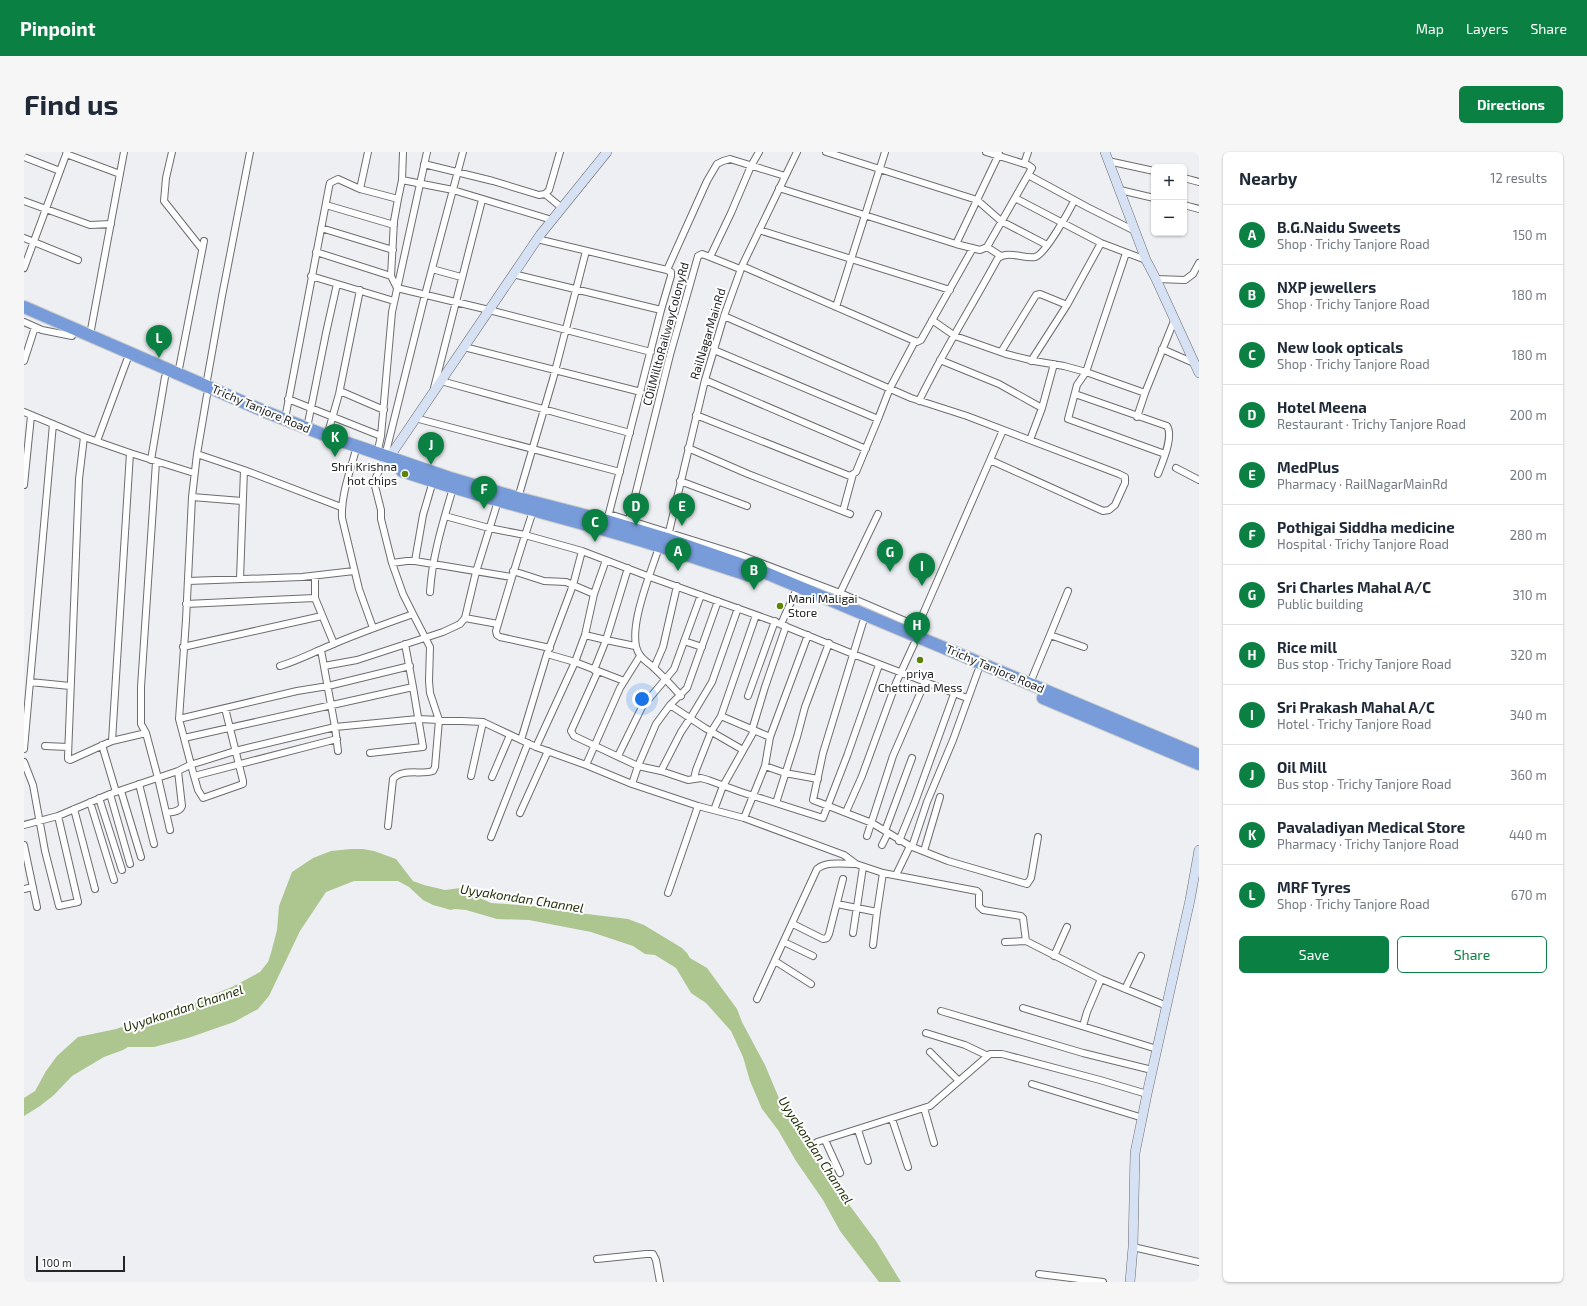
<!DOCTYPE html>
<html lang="en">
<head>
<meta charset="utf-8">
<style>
	:root { --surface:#fff; --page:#f6f6f7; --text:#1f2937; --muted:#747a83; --line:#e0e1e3; --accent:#0b8043 }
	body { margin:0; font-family:"Exo 2",sans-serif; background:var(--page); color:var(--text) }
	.controls { position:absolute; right:12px; top:12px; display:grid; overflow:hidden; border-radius:6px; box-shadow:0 1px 3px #0004 }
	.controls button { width:36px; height:36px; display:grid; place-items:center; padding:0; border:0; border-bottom:1px solid var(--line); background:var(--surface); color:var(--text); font:20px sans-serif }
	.scale { position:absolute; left:12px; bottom:10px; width:89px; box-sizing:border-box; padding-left:4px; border:2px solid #242526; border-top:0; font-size:11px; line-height:14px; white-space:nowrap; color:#242526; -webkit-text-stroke:3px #fff; paint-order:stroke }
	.you { position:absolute; left:618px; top:547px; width:14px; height:14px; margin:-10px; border:3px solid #fff; border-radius:50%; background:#1a73e8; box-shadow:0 0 0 6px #1a73e833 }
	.badge { display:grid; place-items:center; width:26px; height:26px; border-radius:50%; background:var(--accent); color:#fff; font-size:13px; font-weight:700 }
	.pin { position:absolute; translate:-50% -33px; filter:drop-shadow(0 1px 2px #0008) }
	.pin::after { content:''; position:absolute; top:21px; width:14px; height:12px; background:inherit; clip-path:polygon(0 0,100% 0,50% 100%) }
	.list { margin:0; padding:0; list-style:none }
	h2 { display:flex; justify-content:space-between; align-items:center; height:52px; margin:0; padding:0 16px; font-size:17px }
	h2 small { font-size:13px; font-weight:400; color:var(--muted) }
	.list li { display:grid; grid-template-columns:26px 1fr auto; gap:12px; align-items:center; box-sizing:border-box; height:60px; padding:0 16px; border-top:1px solid var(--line) }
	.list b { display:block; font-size:15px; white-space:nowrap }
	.list p { margin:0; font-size:13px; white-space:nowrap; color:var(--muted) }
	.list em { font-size:13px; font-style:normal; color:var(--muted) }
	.actions { display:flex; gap:8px; padding:12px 16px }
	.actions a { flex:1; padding:9px 0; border:1px solid var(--accent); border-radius:6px; text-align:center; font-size:14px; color:var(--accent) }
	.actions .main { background:var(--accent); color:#fff }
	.map { position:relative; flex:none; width:1175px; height:1130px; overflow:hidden; border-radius:6px }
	header { display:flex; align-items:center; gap:24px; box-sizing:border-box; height:56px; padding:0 20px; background:var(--accent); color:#fff }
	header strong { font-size:19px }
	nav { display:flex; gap:22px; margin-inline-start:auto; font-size:14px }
	.intro { display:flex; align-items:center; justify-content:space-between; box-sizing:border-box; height:96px; padding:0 24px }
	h1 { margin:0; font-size:28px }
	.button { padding:10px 18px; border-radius:6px; background:var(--accent); color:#fff; font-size:14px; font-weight:700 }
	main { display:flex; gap:24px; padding:0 24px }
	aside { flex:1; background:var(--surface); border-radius:6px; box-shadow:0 1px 3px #0004 }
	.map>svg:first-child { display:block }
	.water { fill:#adc690 }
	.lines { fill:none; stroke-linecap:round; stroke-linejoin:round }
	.street-casing { stroke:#6b6d70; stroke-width:8 }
	.secondary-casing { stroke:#6b6d70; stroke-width:10 }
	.highway-casing { stroke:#cacbcb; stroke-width:14 }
	.street { stroke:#fff; stroke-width:6 }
	.secondary { stroke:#d6e1f4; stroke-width:9 }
	.highway { stroke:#789bd9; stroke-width:12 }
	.poi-dot { fill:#5c8409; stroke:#fff; stroke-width:1.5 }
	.labels { text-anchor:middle; stroke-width:4; stroke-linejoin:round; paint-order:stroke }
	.street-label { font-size:12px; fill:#242526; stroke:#fff }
	.poi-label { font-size:12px; fill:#242526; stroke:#fff; text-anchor:end }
	.water-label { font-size:13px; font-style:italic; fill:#23320b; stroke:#fff }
</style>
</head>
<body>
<header>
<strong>Pinpoint</strong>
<nav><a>Map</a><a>Layers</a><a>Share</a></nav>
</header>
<div class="intro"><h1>Find us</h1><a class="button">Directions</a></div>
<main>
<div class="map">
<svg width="1175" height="1130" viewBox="0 0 1175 1130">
	<rect width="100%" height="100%" fill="#edeff3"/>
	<path class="water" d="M327,697h12l11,2 22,8 17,22 11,4 21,5 23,-3 10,10 13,6 57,4 31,6 49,6 16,6 38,23 5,5 3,5 17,10 30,41 5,13 23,43 16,38 27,41 8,16 60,81 25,41h-22l-39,-51 -17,-31 -27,-39 -18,-31 -16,-21 -12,-28 -7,-24 -12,-26 -25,-28 -15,-10 -15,-25 -21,-13 -10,-1 -12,-8 -42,-14 -62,-12 -32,-1 -31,-9 -11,-1 -4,1 -18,-5 -10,-5 -14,-13 -11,-6h-44l-28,11 -26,39 -31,65 -11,13 -24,13 -46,16 -34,9h-26l-5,3 -19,7 -32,19 -18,19 -14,11 -16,10v-18l11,-7 11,-20 11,-15 21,-19 38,-8 52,-17 6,-4 32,-8 6,-5 20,-8 28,-15 8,-10 3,-9 6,-23 2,-24 13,-34 21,-14 18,-7z"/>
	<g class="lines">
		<g class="street-casing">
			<path id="street" d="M148,0l-6,26 -2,23 38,48
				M344,0l-8,37 38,10 -4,22 -3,55 6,12 92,22 162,42
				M802,0l151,48 24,21 46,24
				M42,2l54,20
				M0,5l36,14
				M1084,9l46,10
				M400,12l69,17 46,14 6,-1 4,-4 11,-38
				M1000,12l4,-12
				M1004,23l59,32 48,24
				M1160,26l15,4
				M378,28l51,10 99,30
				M755,36l177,56 24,6 7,-3 45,-79 -4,-3 -42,-13
				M1096,38l34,8
				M521,42l17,14
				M991,46l86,45 45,17
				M374,47l4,-19 1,-28
				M0,49l66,24 21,-1
				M302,53l68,20
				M1160,53l15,4
				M297,76l72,22
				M735,78l191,60
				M0,86l54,22
				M513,87l130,31 4,2v4l-10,34 -54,211
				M932,92l43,-90
				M963,95l14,9
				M292,100l75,24
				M686,105l30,12
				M718,114l175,76 4,-2 52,-92
				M0,116l43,-116
				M408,117l29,8
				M643,118l40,-89 10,-17 6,-3 7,-2 55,17
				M489,122l148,36
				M287,124l83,25
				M1132,127l29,1 8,-6 6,-11
				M812,155l49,-155
				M700,164l187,82 56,18 152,58 6,3v6l-10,22 -6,5 -6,1 -113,-51 13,-30
				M908,168l23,16 51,18 28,7 30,5 22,6 40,-119
				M0,170l18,8 30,6
				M66,183l34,-183
				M440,195l177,45
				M1138,197l32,14
				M690,198l164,69 12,-31 25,-47
				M977,200l35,-57 4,-1 27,11
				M916,208l59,24 43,24 -12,32
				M0,209l11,-34
				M1007,209l36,-56 34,-62
				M154,222l26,-133
				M681,228l161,69
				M417,229l189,52
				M182,234l16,-90 28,-144
				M410,236l48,-188
				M316,239l44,19
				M1051,242l92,32c7,11 -5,37 -9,48
				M183,243l-10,59 -5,43 -6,123 -7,99 15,57 4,14 5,8 40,-14v-3l-18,-73
				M264,247l93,37
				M895,249c24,-49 53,-95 79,-143 11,-8 25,1 37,-1 10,-2 34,-46 39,-56
				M1018,256l12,-44
				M0,260l60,25 46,16 64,20
				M672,263l154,61 6,-4 22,-53
				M1113,265l8,-24
				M391,266l205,54
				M261,267l44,-232 1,-4 8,-4 22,10
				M283,276l19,-95 11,-49
				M303,284l12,-42 21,-104
				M60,285l-5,42 -11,277v3l2,1 42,-19 34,-8 -5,-9v-37l15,-225
				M73,289l30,-81
				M664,296l60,26 102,40
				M331,301c-6,22 -14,43 -13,65l17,71 14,39
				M173,302l47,16 97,37
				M353,302l4,-18 11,-124 35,-160
				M1141,302l-97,-35 9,-34 9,-13 59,21 29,-72
				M361,304l40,-161 38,-143
				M127,308l14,-83
				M1152,316l23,12
				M656,329l67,25
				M0,333l7,-69
				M168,345l50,4
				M494,346l35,-119 33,-128
				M474,349l-22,71 -11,46 33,6
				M509,359c-13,39 -25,79 -37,120l1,4 3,2 50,11
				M819,359l10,-37
				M585,362l131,41 100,38 77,33
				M421,364l44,12 36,7 57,16 68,26 120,43 83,34 114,44
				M605,368l41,-165 28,-99 4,-2 8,3 21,-44 20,-47 8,-14
				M645,380l36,-152 19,-64 18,-50 55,-114
				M635,395c-7,23 -35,88 -19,108 3,5 9,8 13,12 10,9 19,19 28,29
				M391,409l8,-46 10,-34
				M368,411l15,-2h8l96,16
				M604,416l-22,72 29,6
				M489,419l31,10 22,1 28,12 -9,41 -10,27 -39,85
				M291,424v22l19,46
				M216,427l4,-109
				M164,429l114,-4 52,-6
				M406,440c2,-35 13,-70 23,-104
				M816,441l38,-79
				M570,442l12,-34
				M694,449l-31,87 -17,17 35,23 38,22
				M162,452l129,-6
				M839,470l-40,131 -10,47 59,23 38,23 38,15 79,23 4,-6 7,-41
				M757,472l14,-31
				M892,478l74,-170
				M561,483l21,5 -12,30
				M1026,483l18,-44
				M660,489l18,6
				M159,495l139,-31
				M297,498l14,77 3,24
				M523,502l28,8 49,19
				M256,514c17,-5 32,-13 49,-20 27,-12 56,-22 84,-32l-10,-20 -11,-31 -11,-44v-9l-7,-28 8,-18
				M300,514l33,-6 86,-28 17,-8 5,-6
				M630,516l9,-21 14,-61
				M574,519l-27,60 3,5 64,30 23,5 27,9 13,-2 7,2 33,12 82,26 24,-62 32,-91
				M6,530l40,4
				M1006,531l20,-48 34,12
				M724,544l27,-75
				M697,564l49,21 38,-102
				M155,567l118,-28 31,-5 82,-20
				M728,578l13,-43 21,-61
				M122,581l12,45 12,52
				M160,586l229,-51 -8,-43
				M497,588l26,-86 26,-69 9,-34
				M88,589l18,-288
				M78,593l14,47
				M21,594l23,1
				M0,597l29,-325
				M346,601l53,-6 -10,-60
				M594,604l24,-49 32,-38 27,-74
				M0,610l9,23 12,66 14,55 19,-4 -20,-86
				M562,613l34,-77 20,-32
				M741,614l5,-29
				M637,619l20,-39 10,-15 21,-35 26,-74
				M170,624l143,-37
				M447,624l12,-54
				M468,625l18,-42
				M670,627l2,-9 15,-38 10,-16 35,-101
				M115,632l15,60
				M608,632l6,-18 18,-42 14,-19
				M97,639l20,66
				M86,642l20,70
				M75,646l23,72
				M66,650l24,78
				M752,651l21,-66 8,-30 24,-64
				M50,657l21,80
				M690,658l9,-24 31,-55
				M822,660l16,-36 34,-93 18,-39
				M142,661c6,-1 14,-1 16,-7l-4,-35
				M496,661l28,-62
				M720,666l21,-52 20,7 33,6
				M0,673l34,-9 52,-22 68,-23 12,-6 45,-14 100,-24 83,-8 65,3 53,25 50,18 46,19 66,22 46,12 100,37 12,9 27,9 94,18 2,2v13l4,4 38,6 2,2 3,23 75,38 66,27
				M364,674l5,-47c9,-11 27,-4 40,-8l2,-4 4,-47 -9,-27 -1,-12 1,-34 -17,-33
				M861,679l27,-73
				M843,684l26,-80 32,-74
				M467,685l37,-94
				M875,689l16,-39 39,-108
				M0,693l13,62
				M858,693l6,-12
				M888,695l15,-45 26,-62 25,-69
				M900,699l16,-54
				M872,723l14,-29
				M0,737l9,-2
				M644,741l30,-87
				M813,752l40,8 6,-39
				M769,772l30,15 4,-1 2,-4 14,-55
				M829,781l10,-66
				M760,790l29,14
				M981,790l21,-1
				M849,793l4,-33
				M1030,804l13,-29
				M751,809l36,23
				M1101,837l16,-33
				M733,847l60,-130c10,-8 26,-5 39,-5
				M999,856l134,41
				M917,859l142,42 69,17
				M1059,874l4,-14 14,-33
				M902,881l39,12 21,10
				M906,900l29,29
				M1008,932l111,34
				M900,956l10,35
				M868,967l16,48
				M834,978l10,31
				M801,988l15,33
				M793,990l113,-36 60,-52h12l98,26 47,14
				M1109,1095l66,15
				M573,1107l49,-5h7l3,6 4,22
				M1015,1122l64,8"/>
		</g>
		<g class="secondary-casing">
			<path id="secondary" d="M1081,0l41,108 10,19 43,94
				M360,313l156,-230 67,-83
				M1106,1130l3,-35 2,-94 12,-59 43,-194 9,-50"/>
		</g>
		<g class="highway-casing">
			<path id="highway" d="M0,155l242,105 61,24 123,42 68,20 89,23 60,18 99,34 433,182
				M378,319c73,25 149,43 224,65 41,12 81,26 122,39
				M1019,546l156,66"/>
		</g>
		<use href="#street" class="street"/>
		<use href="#secondary" class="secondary"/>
		<use href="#highway" class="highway"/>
	</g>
	<g class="poi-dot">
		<circle cx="381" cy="322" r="4"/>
		<circle cx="756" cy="454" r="4"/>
		<circle cx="896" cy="508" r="4"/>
	</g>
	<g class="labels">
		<g class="street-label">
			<text transform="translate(642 182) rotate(-75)" y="4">COilMilltoRailwayColonyRd</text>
			<text transform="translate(684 182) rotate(-73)" y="4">RailNagarMainRd</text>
			<text transform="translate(237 257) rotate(23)" y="4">Trichy Tanjore Road</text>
			<text transform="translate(971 517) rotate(23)" y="4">Trichy Tanjore Road</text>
		</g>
		<g class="poi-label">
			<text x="373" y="319">Shri Krishna<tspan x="373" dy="14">hot chips</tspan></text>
			<text x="764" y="451" text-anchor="start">Mani Maligai<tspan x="764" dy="14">Store</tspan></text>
			<text x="896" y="526" text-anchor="middle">priya<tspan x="896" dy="14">Chettinad Mess</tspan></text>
		</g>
		<g class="water-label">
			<text transform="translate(498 746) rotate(9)" y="5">Uyyakondan Channel</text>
			<text transform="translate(159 856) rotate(-18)" y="5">Uyyakondan Channel</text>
			<text transform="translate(792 998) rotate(57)" y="5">Uyyakondan Channel</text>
		</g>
	</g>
</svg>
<div class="controls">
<button>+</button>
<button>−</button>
</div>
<div class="scale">100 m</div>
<div class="you"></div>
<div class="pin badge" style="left:654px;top:419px">A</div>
<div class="pin badge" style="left:730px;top:438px">B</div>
<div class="pin badge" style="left:571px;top:390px">C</div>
<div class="pin badge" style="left:612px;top:374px">D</div>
<div class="pin badge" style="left:658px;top:374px">E</div>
<div class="pin badge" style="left:460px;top:357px">F</div>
<div class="pin badge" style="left:866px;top:420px">G</div>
<div class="pin badge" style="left:893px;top:493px">H</div>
<div class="pin badge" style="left:898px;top:434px">I</div>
<div class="pin badge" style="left:407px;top:313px">J</div>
<div class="pin badge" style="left:311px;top:305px">K</div>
<div class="pin badge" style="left:135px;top:206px">L</div>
</div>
<aside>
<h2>Nearby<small>12 results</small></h2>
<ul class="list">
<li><span class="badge">A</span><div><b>B.G.Naidu Sweets</b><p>Shop · Trichy Tanjore Road</p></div><em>150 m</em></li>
<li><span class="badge">B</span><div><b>NXP jewellers</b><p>Shop · Trichy Tanjore Road</p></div><em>180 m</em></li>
<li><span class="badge">C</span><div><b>New look opticals</b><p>Shop · Trichy Tanjore Road</p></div><em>180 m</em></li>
<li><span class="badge">D</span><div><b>Hotel Meena</b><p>Restaurant · Trichy Tanjore Road</p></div><em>200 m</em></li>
<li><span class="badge">E</span><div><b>MedPlus</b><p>Pharmacy · RailNagarMainRd</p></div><em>200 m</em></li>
<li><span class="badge">F</span><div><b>Pothigai Siddha medicine</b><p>Hospital · Trichy Tanjore Road</p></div><em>280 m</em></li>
<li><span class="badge">G</span><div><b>Sri Charles Mahal A/C</b><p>Public building</p></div><em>310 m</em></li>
<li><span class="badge">H</span><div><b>Rice mill</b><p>Bus stop · Trichy Tanjore Road</p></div><em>320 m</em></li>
<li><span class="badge">I</span><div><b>Sri Prakash Mahal A/C</b><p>Hotel · Trichy Tanjore Road</p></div><em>340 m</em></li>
<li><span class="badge">J</span><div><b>Oil Mill</b><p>Bus stop · Trichy Tanjore Road</p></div><em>360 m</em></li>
<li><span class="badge">K</span><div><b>Pavaladiyan Medical Store</b><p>Pharmacy · Trichy Tanjore Road</p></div><em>440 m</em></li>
<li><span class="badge">L</span><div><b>MRF Tyres</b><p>Shop · Trichy Tanjore Road</p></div><em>670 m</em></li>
</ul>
<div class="actions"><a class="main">Save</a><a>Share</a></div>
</aside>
</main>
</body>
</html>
